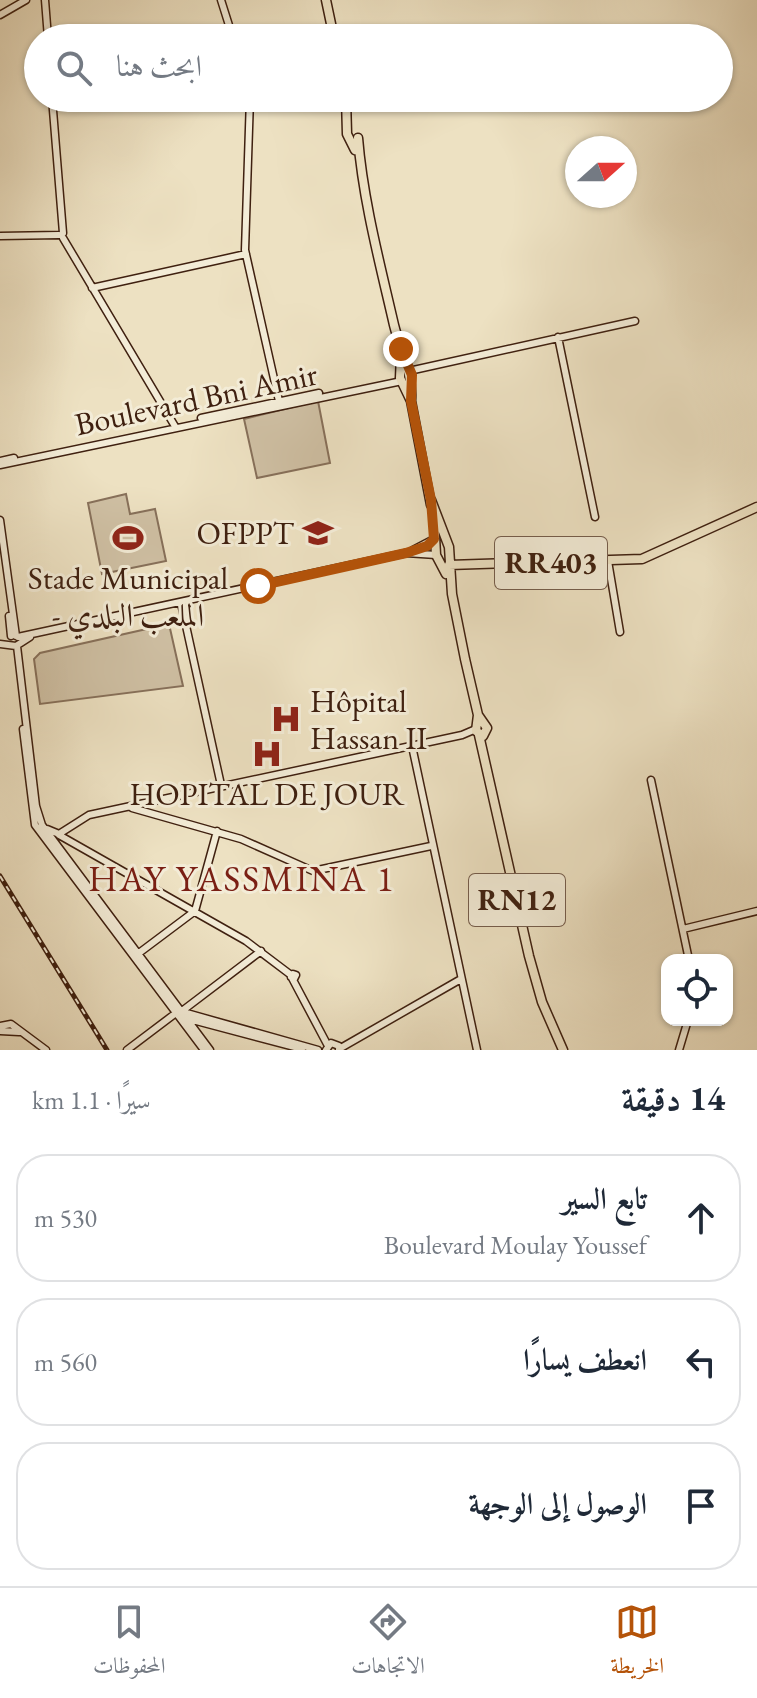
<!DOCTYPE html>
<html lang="ar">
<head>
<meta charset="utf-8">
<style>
	:root { --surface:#fff; --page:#f2f2f3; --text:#1f2937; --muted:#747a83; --line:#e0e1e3; --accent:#b45309 }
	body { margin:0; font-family:"EB Garamond",Amiri,serif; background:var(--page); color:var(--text); direction:rtl }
	.controls { position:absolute; right:24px; bottom:24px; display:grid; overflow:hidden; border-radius:16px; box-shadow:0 2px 6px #0004 }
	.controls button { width:72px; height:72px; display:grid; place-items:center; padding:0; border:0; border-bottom:2px solid var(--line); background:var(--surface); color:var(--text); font:40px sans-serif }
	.compass { position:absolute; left:565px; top:136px; width:72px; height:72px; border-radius:50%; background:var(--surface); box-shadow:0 2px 6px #0004; rotate:69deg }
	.stop { position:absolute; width:24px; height:24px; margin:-18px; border:6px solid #b45309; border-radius:50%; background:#fff }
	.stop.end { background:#b45309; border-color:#fff; box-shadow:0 2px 8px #0008 }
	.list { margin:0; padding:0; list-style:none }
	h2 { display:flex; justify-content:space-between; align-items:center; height:104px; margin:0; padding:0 32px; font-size:34px }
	h2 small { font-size:26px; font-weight:400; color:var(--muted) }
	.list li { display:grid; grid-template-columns:52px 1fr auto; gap:24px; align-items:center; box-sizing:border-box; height:128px; margin:0 16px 16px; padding:0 16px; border:2px solid var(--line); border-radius:32px }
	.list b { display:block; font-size:30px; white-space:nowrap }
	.list p { margin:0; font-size:26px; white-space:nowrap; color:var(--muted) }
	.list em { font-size:26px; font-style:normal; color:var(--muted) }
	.icon { flex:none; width:44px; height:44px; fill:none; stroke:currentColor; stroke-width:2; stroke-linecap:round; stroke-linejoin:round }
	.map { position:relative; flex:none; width:757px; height:1050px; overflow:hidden; direction:ltr }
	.search { position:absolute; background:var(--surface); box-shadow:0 2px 6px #0004; left:24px; right:24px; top:24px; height:88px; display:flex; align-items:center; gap:20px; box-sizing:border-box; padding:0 28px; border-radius:44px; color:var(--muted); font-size:30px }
	.sheet { height:536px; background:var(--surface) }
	nav { display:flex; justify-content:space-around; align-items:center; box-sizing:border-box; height:112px; border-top:2px solid var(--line); background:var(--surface); font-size:22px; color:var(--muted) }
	nav a { display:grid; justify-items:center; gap:4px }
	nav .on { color:var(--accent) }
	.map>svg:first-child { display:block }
	.green { fill:#cfc0a4; stroke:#87705a; stroke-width:2 }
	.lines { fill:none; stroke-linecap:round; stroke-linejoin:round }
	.secondary-casing { stroke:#3f2010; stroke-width:9 }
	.primary-casing { stroke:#3f2010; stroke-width:11 }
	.secondary { stroke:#f3ecd7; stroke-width:6 }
	.primary { stroke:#ede1c2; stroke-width:8 }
	.rail-casing { stroke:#3f2010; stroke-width:5 }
	.rail { stroke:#f3ecd7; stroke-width:2; stroke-dasharray:6; stroke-linecap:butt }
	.route { stroke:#b45309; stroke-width:10 }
	.labels { text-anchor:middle; stroke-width:6; stroke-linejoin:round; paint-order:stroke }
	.shield { fill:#f3ecd7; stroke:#755d4c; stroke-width:2 }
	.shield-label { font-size:30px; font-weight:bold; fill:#3f2010 }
	.street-label { font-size:32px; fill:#3f2010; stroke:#f3ecd7 }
	.poi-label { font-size:32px; fill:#3f2010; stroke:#f3ecd7 }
	.quarter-label { font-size:36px; letter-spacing:2px; fill:#7a1f14; stroke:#f3ecd7 }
</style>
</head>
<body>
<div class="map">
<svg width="757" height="1050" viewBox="0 0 757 1050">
	<rect width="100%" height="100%" fill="#ede1c2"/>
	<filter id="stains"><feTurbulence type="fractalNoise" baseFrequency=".0025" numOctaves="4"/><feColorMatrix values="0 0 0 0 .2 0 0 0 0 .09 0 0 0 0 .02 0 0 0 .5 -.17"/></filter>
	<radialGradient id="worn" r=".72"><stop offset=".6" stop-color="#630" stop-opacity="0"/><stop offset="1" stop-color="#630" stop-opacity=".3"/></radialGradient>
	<path class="green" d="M318,401l12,62 -73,15 -13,-59z
		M126,494l4,20 25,-5 11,52 -64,13 -14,-71z
		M169,624l14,62 -143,18 -6,-45 6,-6z"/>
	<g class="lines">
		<g class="secondary-casing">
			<path id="secondary" d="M45,0l3,38
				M221,0l12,38
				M0,15l26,-15
				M52,98l11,135
				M250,98l-5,152 34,151
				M0,236l59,-1
				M63,238l113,190
				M92,288l154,-34
				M558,337l37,180
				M409,371l226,-50
				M201,418l118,-25
				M0,461l14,-3
				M0,465l402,-84
				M0,520l16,116
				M413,550l21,-11
				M608,561l12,71
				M181,603l40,182
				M9,616l2,20
				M18,637l388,-84 30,2
				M0,644l16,2 14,-9
				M17,646l19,160 6,19 168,225
				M23,729l12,96 169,225
				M412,746l65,304
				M651,780l38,180
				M132,808l109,31 72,32 118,-25
				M47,829l12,5 30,-19 373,-80 14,-6
				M59,835l187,106 45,34
				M683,929l74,-18
				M139,953l56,-42 22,-80
				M293,974l3,1 -2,4 -3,-2z
				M292,978l35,66
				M182,1011l79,-60
				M183,1012l135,38
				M185,1018l117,31
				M0,1026l11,-2 35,26
				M0,1031l19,1
				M339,1049l122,-70
				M127,1050l49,-37
				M326,1050l5,-7 8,3v4
				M679,1050l9,-30"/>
		</g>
		<g class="primary-casing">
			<path id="primary" d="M326,0l8,38
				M346,98l1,36 8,16
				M358,138c5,62 22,126 36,187 7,28 19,47 17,76
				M401,355l-1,23 11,23 20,104
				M431,500l18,47 3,47 13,65 13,56 9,13 -4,8 -7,-5 2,-16
				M434,518l2,37 10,19
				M449,565l193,-6 115,-52
				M479,735l50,221 13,46 21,48"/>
		</g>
		<use href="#secondary" class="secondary"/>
		<use href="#primary" class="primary"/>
		<g class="rail-casing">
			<path id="rail" d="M0,876l107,174"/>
		</g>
		<use href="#rail" class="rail"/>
	</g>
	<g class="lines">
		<path class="route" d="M258,586l148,-33 21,-7 7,-7 -3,-39 -20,-99 1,-26 -11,-26"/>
	</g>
	<defs>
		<g id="university-bare" transform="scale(2.4)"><path d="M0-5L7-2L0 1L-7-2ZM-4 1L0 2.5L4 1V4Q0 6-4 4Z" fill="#8f2418" stroke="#f3ecd7" stroke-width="2.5" paint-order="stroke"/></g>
		<g id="stadium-bare" transform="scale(2.4)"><path d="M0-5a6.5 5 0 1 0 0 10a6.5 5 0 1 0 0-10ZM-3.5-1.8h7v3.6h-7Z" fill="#8f2418" stroke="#f3ecd7" stroke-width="2.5" paint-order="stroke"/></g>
		<g id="hospital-bare" transform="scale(2.4)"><path d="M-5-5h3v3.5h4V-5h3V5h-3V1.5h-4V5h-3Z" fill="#8f2418" stroke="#f3ecd7" stroke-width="2.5" paint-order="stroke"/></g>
	</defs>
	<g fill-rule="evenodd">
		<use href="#university-bare" x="318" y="533"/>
		<use href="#stadium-bare" x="128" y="538"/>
		<use href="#hospital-bare" x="286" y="719"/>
		<use href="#hospital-bare" x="267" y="754"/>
	</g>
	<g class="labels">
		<g class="shield">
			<rect x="495" y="537" width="112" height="52" rx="6"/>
			<rect x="469" y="874" width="96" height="52" rx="6"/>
		</g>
		<g class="shield-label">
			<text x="551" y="573">RR403</text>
			<text x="517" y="910">RN12</text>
		</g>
		<g class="street-label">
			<text transform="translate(196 399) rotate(-12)" y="11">Boulevard Bni Amir</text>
		</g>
		<g class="poi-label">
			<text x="294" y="544" text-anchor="end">OFPPT</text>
			<text x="128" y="589">Stade Municipal<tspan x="128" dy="37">- الملعب البلدي</tspan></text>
			<text x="310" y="712" text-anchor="start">Hôpital<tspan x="310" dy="37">Hassan II</tspan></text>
			<text x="267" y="805">HOPITAL DE JOUR</text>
		</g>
		<g class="quarter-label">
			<text x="242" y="891">HAY YASSMINA 1</text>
		</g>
	</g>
	<rect width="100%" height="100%" filter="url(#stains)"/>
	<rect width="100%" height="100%" fill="url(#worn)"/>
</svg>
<div class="controls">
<button><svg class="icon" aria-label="locate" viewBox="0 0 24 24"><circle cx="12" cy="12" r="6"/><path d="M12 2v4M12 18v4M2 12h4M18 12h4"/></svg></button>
</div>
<svg class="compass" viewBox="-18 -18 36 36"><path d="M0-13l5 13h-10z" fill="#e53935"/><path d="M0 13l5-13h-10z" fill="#747a83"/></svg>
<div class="stop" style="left:258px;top:586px"></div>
<div class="stop end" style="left:401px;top:349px"></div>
<div class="search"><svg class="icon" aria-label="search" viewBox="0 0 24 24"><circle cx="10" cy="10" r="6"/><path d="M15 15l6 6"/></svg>ابحث هنا</div>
</div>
<section class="sheet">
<h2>14 دقيقة<small>سيرًا · 1.1 km</small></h2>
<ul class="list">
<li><svg class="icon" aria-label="ahead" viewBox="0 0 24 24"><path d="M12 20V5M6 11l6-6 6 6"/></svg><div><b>تابع السير</b><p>Boulevard Moulay Youssef</p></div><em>530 m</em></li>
<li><svg class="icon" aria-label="left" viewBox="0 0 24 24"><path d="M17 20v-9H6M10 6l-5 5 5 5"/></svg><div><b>انعطف يسارًا</b></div><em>560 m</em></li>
<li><svg class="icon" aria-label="arrive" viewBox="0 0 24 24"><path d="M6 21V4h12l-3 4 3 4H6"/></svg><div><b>الوصول إلى الوجهة</b></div></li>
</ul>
</section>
<nav>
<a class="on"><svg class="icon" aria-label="map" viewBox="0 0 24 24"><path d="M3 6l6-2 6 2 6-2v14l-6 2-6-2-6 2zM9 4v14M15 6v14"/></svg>الخريطة</a>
<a><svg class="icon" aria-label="directions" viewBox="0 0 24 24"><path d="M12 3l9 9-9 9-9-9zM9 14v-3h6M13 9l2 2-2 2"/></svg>الاتجاهات</a>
<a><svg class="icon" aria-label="saved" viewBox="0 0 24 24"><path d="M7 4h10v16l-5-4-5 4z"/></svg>المحفوظات</a>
</nav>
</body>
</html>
